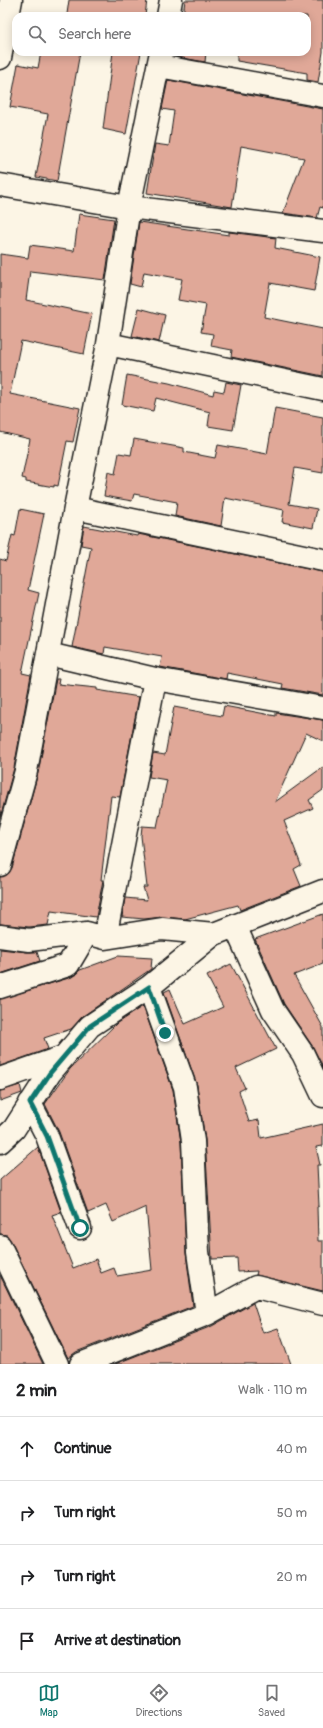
<!DOCTYPE html>
<html lang="en">
<head>
<meta charset="utf-8">
<style>
	:root { --surface:#fff; --page:#f2f2f2; --text:#202124; --muted:#757577; --line:#e0e0e0; --accent:#0f766e }
	body { margin:0; font-family:Pangolin,sans-serif; background:var(--page); color:var(--text) }
	.stop { position:absolute; width:12px; height:12px; margin:-9px; border:3px solid #0f766e; border-radius:50%; background:#fff }
	.stop.end { background:#0f766e; border-color:#fff; box-shadow:0 1px 4px #0008 }
	.list { margin:0; padding:0; list-style:none }
	h2 { display:flex; justify-content:space-between; align-items:center; height:52px; margin:0; padding:0 16px; font-size:17px }
	h2 small { font-size:13px; font-weight:400; color:var(--muted) }
	.list li { display:grid; grid-template-columns:26px 1fr auto; gap:12px; align-items:center; box-sizing:border-box; height:64px; padding:0 16px; border-top:1px solid var(--line) }
	.list b { display:block; font-size:15px; white-space:nowrap }
	.list em { font-size:13px; font-style:normal; color:var(--muted) }
	.icon { flex:none; width:22px; height:22px; fill:none; stroke:currentColor; stroke-width:2; stroke-linecap:round; stroke-linejoin:round }
	.map { position:relative; flex:none; width:323px; height:1364px; overflow:hidden }
	.search { position:absolute; background:var(--surface); box-shadow:0 2px 10px #0003; left:12px; right:12px; top:12px; height:44px; display:flex; align-items:center; gap:10px; box-sizing:border-box; padding:0 14px; border-radius:12px; color:var(--muted); font-size:15px }
	.sheet { height:308px; background:var(--surface) }
	nav { display:flex; justify-content:space-around; align-items:center; box-sizing:border-box; height:56px; border-top:1px solid var(--line); background:var(--surface); font-size:11px; color:var(--muted) }
	nav a { display:grid; justify-items:center; gap:2px }
	nav .on { color:var(--accent) }
	.map>svg:first-child { display:block }
	.building { fill:#e0a898; stroke:#1c1c1c }
	.lines { fill:none; stroke-linecap:round; stroke-linejoin:round }
	.minor-casing { stroke:#1c1c1c; stroke-width:25 }
	.minor { stroke:#fcf5e5; stroke-width:22 }
	.route { stroke:#0f766e; stroke-width:5 }
</style>
</head>
<body>
<div class="map">
<svg width="323" height="1364" viewBox="0 0 323 1364">
	<rect width="100%" height="100%" fill="#fcf5e5"/>
	<filter id="ink" filterUnits="userSpaceOnUse"><feTurbulence type="fractalNoise" baseFrequency=".025" numOctaves="2"/><feDisplacementMap in="SourceGraphic" scale="8" xChannelSelector="R" yChannelSelector="G"/><feConvolveMatrix kernelMatrix="1 2 1 2 8 2 1 2 1" color-interpolation-filters="sRGB"/></filter>
	<g filter="url(#ink)">
		<path class="building" d="M69,0h78l-2,16h-69l-9,-2z
			M185,0h138v52l-5,30 -11,-2v-7l-70,-12v-9h70v-36h-124z
			M41,52h39l-23,129 -21,-4 12,-63 -38,-7 8,-43 20,4z
			M113,52h28l-15,82 -23,-5z
			M178,52h28l-1,10 -28,-5z
			M168,80l155,29v99l-3,-1 -3,11 -34,-5 21,-55 -63,-12 -9,61 -85,-14 8,-49 14,2 5,-35 -12,-2z
			M79,214l35,5 -9,61 -75,-9 -4,29 66,14 -8,40 -63,-13 -11,53 70,14 -7,34 -6,-1 -9,45 -4,-1v2l-28,-5v-3l-4,-1 8,-39 -30,-7v-178l28,4 2,-13 44,6z
			M139,222l90,13v-3l47,6 -1,10 45,9 -6,34 -44,-8 -6,34 59,12v47l-92,-19 1,-7 -21,-4 2,-12 -12,-2 5,-27 -28,-5 4,-21 -38,-7 -3,15 -11,-3z
			M139,308l26,7 -6,27 -27,-6z
			M127,375l42,8 44,12 1,-5 10,2 2,-10 15,3 -8,45 -25,-4 2,-14 -54,-14 -3,13 -31,-6z
			M275,408l48,9v56l-28,-5 -6,36 28,5 -4,19 -31,-6 2,-12 -59,-12 -4,28 -46,-10 2,-14 -43,-8 -2,7 -28,-5 4,-24 7,2 4,-21 12,2 3,-16 50,9v4l31,6 3,-13 49,9z
			M20,509l24,5 -16,76 11,3 -17,80 9,2 -17,93 -14,50v-259l6,2 6,-26 3,1z
			M84,526l53,10 1,-2 185,38v123l-41,-7 1,-4 -56,-11 -1,6 -66,-12 2,-10 -57,-10 -1,7 -32,-7 19,-100 -10,-2z
			M56,679h3l-1,5 39,4v2l42,7 -19,100 -9,-1 -10,84h2l-7,37 -45,-6 -3,14 -19,2 -29,-3v-47l8,-3 4,-6 26,-95z
			M224,706l52,10v-3l47,7v21l-17,-8 -31,69 48,-35v23l-14,10 4,8 -29,13 17,44 -7,4 7,17 -61,24 -2,-5 -53,14 -22,-2 -19,2 -22,-2 3,-19 22,2 -4,-13h4l-6,-51 1,-10 15,1 10,-47 -18,-3 4,-24 12,2 9,-48 48,9z
			M323,914v50l-29,11 29,52v40l-10,-20 -29,-43 -29,-65z
			M0,949l27,3h10l3,9 -40,13z
			M118,956l34,2 -1,11 -68,47 -12,13 -27,9 4,11 -48,17v-67l72,-22 8,-7z
			M231,964l45,85 -40,19 9,20 -6,3 10,31 10,-2 2,18 62,-14v22l-7,1 4,18h-3l2,41 -2,1 1,34h5v50l-67,-16 1,-4 -19,1 -1,-14 -25,1 -7,-119 -8,-55 -33,-93 6,-3 15,35 38,-17 -16,-31z
			M143,1006l30,84 8,52 5,111 7,53 -117,46 -8,6 -57,-117 -4,-6 -7,-1v-54l38,-33 23,65 -9,3 21,53 23,-9 5,14 13,-5 3,8 35,-6 -6,-63 -33,15 -7,-17 -18,8 -29,-81 -14,-28 25,-35 47,-46z
			M20,1085l2,8 -22,8v-10z
			M0,1275l43,89h-43z
			M253,1303l10,30 15,-5 13,36h-176l97,-38z"/>
		<g class="lines">
			<g class="minor-casing">
				<path id="minor" d="M168,16l3,-16
					M0,58l11,-58
					M159,66l164,30
					M0,185l129,22 194,24
					M108,344l215,45
					M75,508l248,52
					M48,654l107,25 168,29
					M0,865l26,-94 49,-263 33,-164 21,-137 32,-155
					M235,926l38,84 30,44 20,42
					M0,936l29,4 58,-7 18,5 57,-9 52,5
					M105,938l50,-259
					M0,987l68,-22 19,-32
					M149,987l36,100 8,54 5,111 9,62
					M0,1079l63,-22
					M30,1103l17,33 33,92
					M0,1142l14,-13 36,-56 40,-47 59,-39 65,-53 109,-43
					M0,1246l57,118
					M81,1364l126,-50 49,-27 67,17"/>
			</g>
			<use href="#minor" class="minor"/>
		</g>
	</g>
	<g class="lines" filter="url(#ink)">
		<path class="route" d="M80,1228l-33,-92 -17,-33 20,-30 40,-47 59,-39 16,46"/>
	</g>
</svg>
<div class="stop" style="left:80px;top:1228px"></div>
<div class="stop end" style="left:165px;top:1033px"></div>
<div class="search"><svg class="icon" aria-label="search" viewBox="0 0 24 24"><circle cx="10" cy="10" r="6"/><path d="M15 15l6 6"/></svg>Search here</div>
</div>
<section class="sheet">
<h2>2 min<small>Walk · 110 m</small></h2>
<ul class="list">
<li><svg class="icon" aria-label="ahead" viewBox="0 0 24 24"><path d="M12 20V5M6 11l6-6 6 6"/></svg><div><b>Continue</b></div><em>40 m</em></li>
<li><svg class="icon" aria-label="right" viewBox="0 0 24 24"><path d="M7 20v-9h11M14 6l5 5-5 5"/></svg><div><b>Turn right</b></div><em>50 m</em></li>
<li><svg class="icon" aria-label="right" viewBox="0 0 24 24"><path d="M7 20v-9h11M14 6l5 5-5 5"/></svg><div><b>Turn right</b></div><em>20 m</em></li>
<li><svg class="icon" aria-label="arrive" viewBox="0 0 24 24"><path d="M6 21V4h12l-3 4 3 4H6"/></svg><div><b>Arrive at destination</b></div></li>
</ul>
</section>
<nav>
<a class="on"><svg class="icon" aria-label="map" viewBox="0 0 24 24"><path d="M3 6l6-2 6 2 6-2v14l-6 2-6-2-6 2zM9 4v14M15 6v14"/></svg>Map</a>
<a><svg class="icon" aria-label="directions" viewBox="0 0 24 24"><path d="M12 3l9 9-9 9-9-9zM9 14v-3h6M13 9l2 2-2 2"/></svg>Directions</a>
<a><svg class="icon" aria-label="saved" viewBox="0 0 24 24"><path d="M7 4h10v16l-5-4-5 4z"/></svg>Saved</a>
</nav>
</body>
</html>
